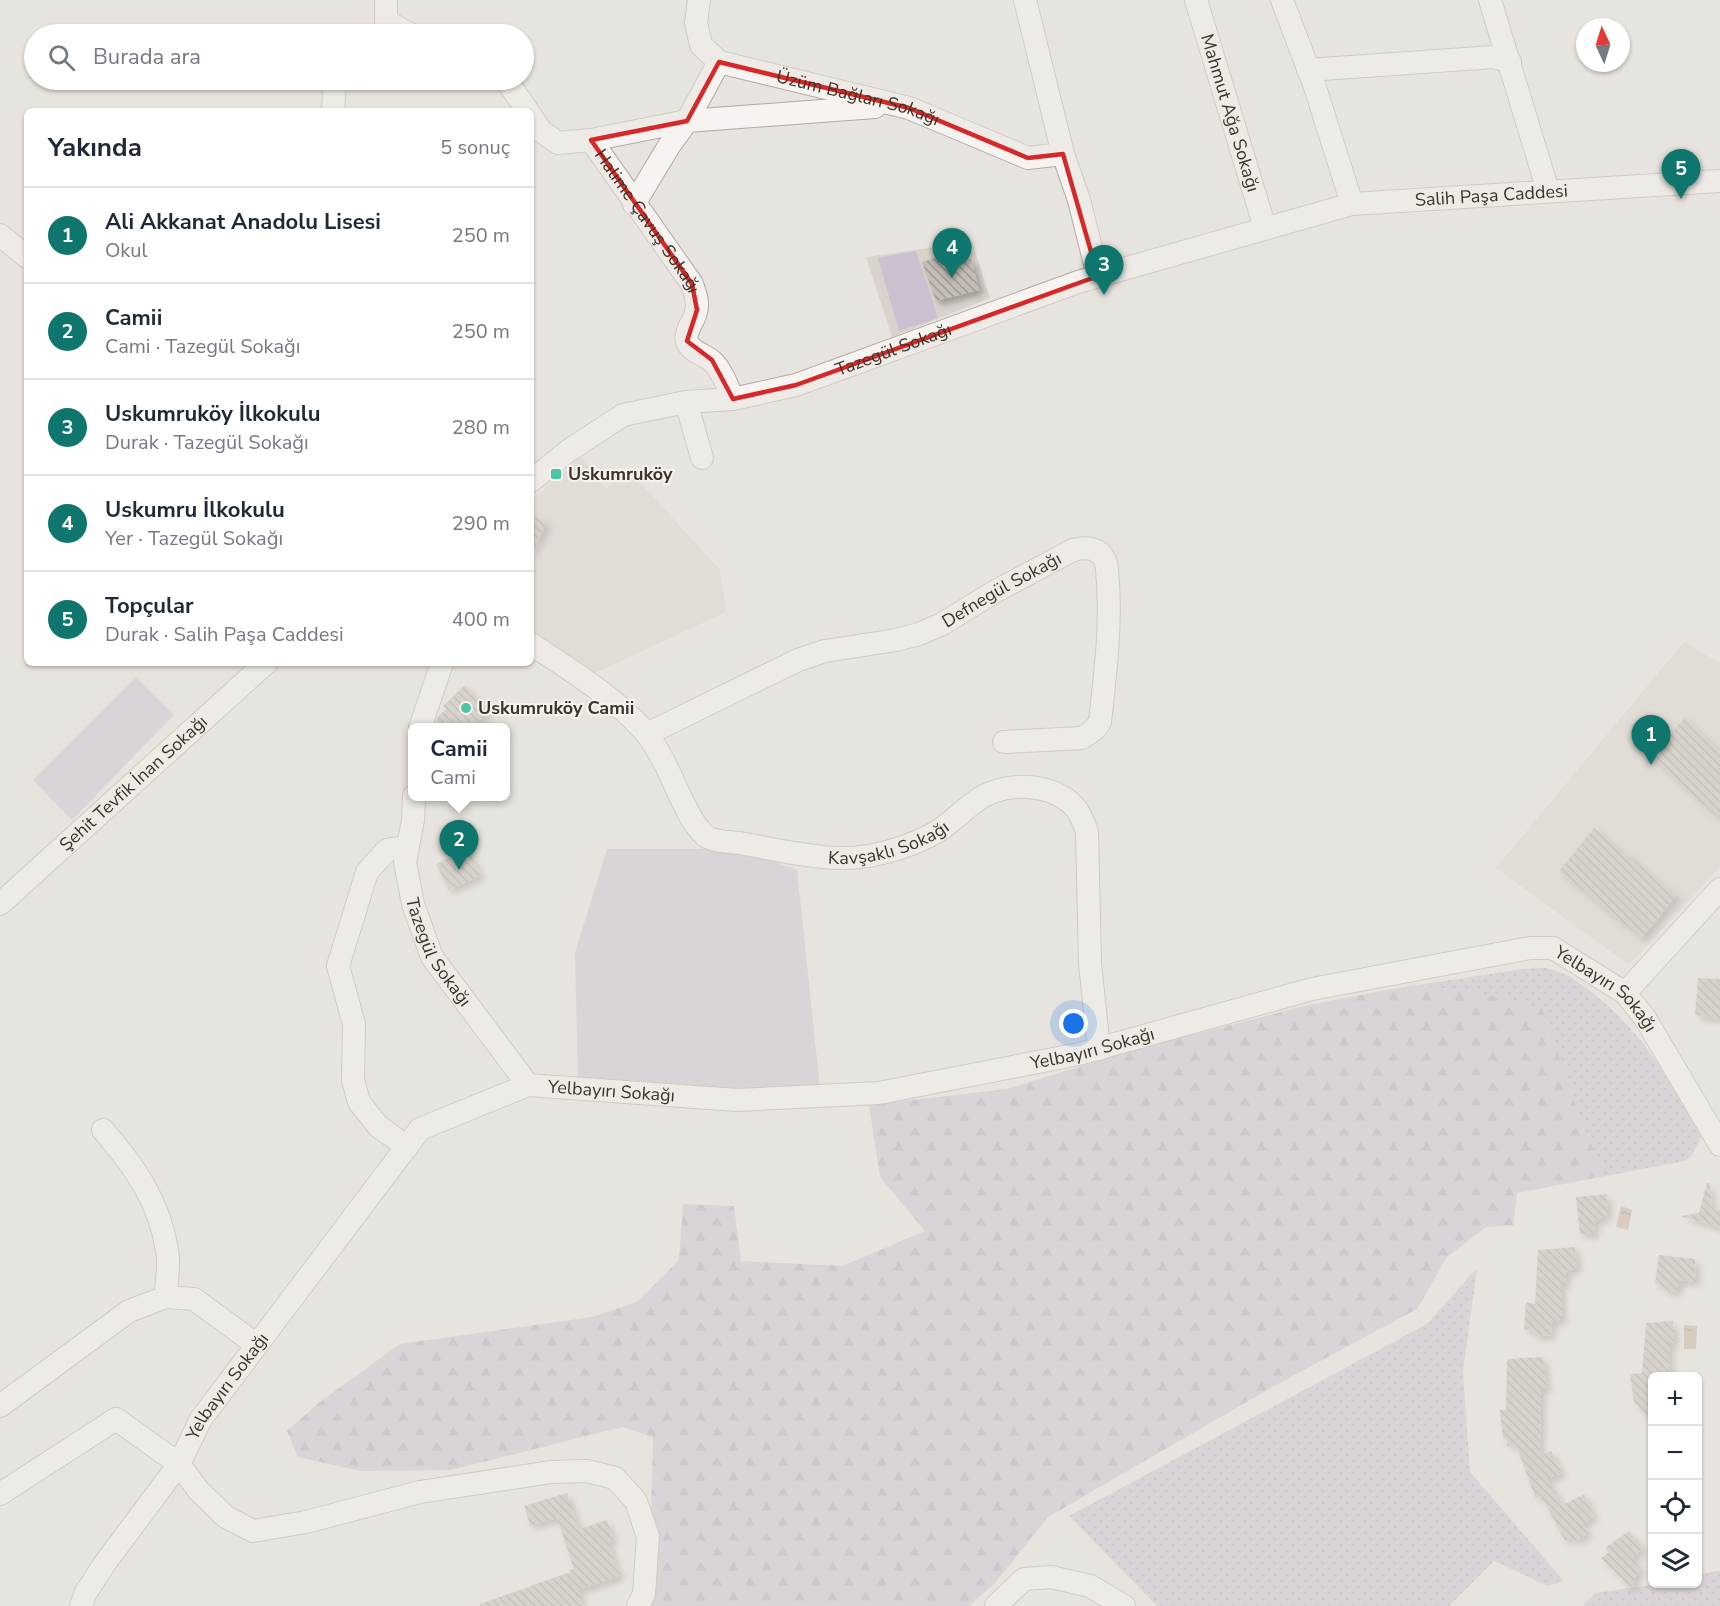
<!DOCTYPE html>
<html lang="tr">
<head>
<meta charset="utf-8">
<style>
	:root { --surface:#fff; --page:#f2f2f3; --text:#1f2937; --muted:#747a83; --line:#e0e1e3; --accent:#0f766e }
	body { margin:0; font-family:"Nunito Sans",sans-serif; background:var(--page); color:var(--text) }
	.controls { position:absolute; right:18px; bottom:18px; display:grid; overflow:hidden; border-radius:9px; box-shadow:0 2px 4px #0004 }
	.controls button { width:54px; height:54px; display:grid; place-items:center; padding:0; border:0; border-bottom:2px solid var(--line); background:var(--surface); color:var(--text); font:30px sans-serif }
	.compass { position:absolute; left:1576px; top:18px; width:54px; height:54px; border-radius:50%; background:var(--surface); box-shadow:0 2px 4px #0004; rotate:356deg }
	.you { position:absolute; left:1074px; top:1024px; width:21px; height:21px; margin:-15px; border:4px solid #fff; border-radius:50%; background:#1a73e8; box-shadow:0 0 0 9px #1a73e833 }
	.badge { display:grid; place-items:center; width:39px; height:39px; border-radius:50%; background:var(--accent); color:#fff; font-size:20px; font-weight:700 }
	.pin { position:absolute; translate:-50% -50px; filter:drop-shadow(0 2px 3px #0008) }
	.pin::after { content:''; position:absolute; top:32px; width:21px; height:18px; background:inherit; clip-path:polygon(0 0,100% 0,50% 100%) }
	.popup { position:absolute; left:408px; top:723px; width:102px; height:78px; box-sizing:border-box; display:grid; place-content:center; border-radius:9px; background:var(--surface); filter:drop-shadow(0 2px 4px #0005); font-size:20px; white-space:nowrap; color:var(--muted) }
	.popup b { font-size:22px; color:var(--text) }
	.popup::after { content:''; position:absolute; left:50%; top:100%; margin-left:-12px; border:12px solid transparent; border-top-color:var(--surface) }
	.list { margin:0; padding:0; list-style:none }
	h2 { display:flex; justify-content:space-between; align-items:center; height:78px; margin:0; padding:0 24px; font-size:26px }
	h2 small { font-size:20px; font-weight:400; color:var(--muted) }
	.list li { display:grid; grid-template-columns:39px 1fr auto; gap:18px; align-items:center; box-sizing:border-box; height:96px; padding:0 24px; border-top:2px solid var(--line) }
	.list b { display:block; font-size:22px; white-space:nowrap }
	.list p { margin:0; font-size:20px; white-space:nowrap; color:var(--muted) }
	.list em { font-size:20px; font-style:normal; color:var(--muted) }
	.icon { flex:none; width:33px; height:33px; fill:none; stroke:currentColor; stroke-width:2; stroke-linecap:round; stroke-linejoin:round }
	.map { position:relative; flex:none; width:1720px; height:1606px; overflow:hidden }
	.search { position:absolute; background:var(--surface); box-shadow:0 2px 4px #0004; left:24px; top:24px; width:510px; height:66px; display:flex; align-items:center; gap:15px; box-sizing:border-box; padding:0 21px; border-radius:33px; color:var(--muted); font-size:22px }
	.panel { position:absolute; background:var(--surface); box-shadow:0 2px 4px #0004; left:24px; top:108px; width:510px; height:558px; border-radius:9px }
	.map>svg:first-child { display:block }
	.built { fill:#d9d2cd }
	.green { fill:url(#green-dots) }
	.forest { fill:url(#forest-firs) }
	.pitch { fill:#cbc0d0 }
	.water { fill:url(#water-ripples) }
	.building { fill:url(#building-back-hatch); filter:url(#shadow) }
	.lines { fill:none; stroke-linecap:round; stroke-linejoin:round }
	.minor-casing { stroke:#b1aba4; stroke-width:24 }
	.minor { stroke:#f6f3f1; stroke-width:22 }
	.marked { fill:none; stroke:#d62828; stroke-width:4.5; stroke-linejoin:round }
	.poi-dot { fill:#4ac6a6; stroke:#f5f1ee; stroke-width:2 }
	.labels { text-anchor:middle; stroke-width:4.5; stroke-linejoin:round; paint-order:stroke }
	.street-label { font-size:18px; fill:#3d3328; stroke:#f5f1ee }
	.poi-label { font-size:18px; font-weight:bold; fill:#3d3328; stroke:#f5f1ee; text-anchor:start }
</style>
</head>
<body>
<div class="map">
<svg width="1720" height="1606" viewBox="0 0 1720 1606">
	<defs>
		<pattern id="green-dots" width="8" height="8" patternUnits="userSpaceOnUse" patternTransform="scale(1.5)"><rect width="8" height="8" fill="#cbc0d0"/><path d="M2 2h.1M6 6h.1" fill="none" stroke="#afa5b3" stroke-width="1.8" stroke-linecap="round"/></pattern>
		<pattern id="forest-firs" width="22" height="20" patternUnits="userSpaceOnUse" patternTransform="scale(1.5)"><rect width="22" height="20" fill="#cbc0d0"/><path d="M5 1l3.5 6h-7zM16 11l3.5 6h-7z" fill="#afa5b3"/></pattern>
		<pattern id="water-ripples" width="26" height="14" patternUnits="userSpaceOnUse" patternTransform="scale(1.5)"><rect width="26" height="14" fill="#c5ad9b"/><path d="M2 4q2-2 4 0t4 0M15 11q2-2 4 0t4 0" fill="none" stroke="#a18d7e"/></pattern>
		<pattern id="building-back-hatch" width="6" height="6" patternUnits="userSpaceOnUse" patternTransform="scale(1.5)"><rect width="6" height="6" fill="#c3bdb6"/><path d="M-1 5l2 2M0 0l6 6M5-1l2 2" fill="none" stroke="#a09a94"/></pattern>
		<filter id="shadow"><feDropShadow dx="4.5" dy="4.5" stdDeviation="3" flood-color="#0004"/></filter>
	</defs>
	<rect width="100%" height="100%" fill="#e7e3de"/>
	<path class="built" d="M972,242l18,56 -98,39 -26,-80z
		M581,457l25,32 20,-19 23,22 71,78 6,42 -135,63 -60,-39v-84l16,-30 -16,-7v-14z
		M1684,642l36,21v204l-91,98 -133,-97z"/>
	<path class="green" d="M1523,969c9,0 19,-2 27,0 16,4 27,12 40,22 48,36 77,85 108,136l3,9 -9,20 -7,5 -80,15 -24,-55 -115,-131 -56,-4z
		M1477,1268l-14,104 7,100 94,109 -16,5 -54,-25 -45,45h-292l-88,-90 358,-192z
		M1716,1571h4v35h-136v-2l11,-11 63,-9h40v-9z"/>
	<path class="forest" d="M1410,986l56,4 76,18 39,113 24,55 -88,17 -4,32 -27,2 -39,30 -30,52 -141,76 -228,132 -53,66 -26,23h-320l4,-169 -31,-10 -171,43 -91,1 -62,-14 -11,-26 33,-29 80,-58 192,-27 45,-15 42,-42 4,-56 51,2 7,55 101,5 83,-35 -45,-54 -11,-72 138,-16 130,-40 176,-45z"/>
	<path class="pitch" d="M916,251l22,67 -39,13 -21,-73z
		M136,677l38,38 -102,105 -39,-40z
		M607,849h130l60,21 23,218 -116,2 -126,-8 -3,-129z"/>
	<path class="water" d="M1621,1206l11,4 -4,20 -12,-3z
		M1684,1325l13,1 -1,23h-12z"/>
	<path class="building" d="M942,256l4,10 25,-7 8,31 -43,11 -14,-39z
		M531,515l16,7 -16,33z
		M465,685l25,25 -18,18h-38l4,-11 8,-8 -3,-3z
		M1685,718l35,32v69l-70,-63z
		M1594,828l83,67 -35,43 -83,-67z
		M468,849l13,26 -32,15 -13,-26z
		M1698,978l22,1v40l-25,-4z
		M1707,1183h3l2,28 8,-2v19l-40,-12 19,-3z
		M1607,1194l1,21 -13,6 -1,13h-14l-4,-37z
		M1575,1247l2,21 -12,4 1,11h-5l1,36 -11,3 1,13 -17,1 -2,-7 -9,1 2,-28 9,2 3,-54z
		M1659,1255l36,4 1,23 -15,-2 -5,12 -13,-2v-5l-8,-1z
		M1673,1321l1,22h-4l-1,34h-16v47l-19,-22 -4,-28 12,-1 4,-50z
		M1543,1357l4,32 -6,-1 -1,67 11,-4 11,22 -15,6 16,26 21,-11 10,22 -12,8 7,9 -14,8 -3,-4 -7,4 -24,-45 -5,3 -20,-54 -9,1 1,-6 -5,-1 -3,-29h6l1,-51z
		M567,1493l12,36 28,-9 6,20 -5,2 12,34 -42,14 5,16h-103v-2l90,-32 -1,-2 5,-1 -17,-51 -27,8 -6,-20z
		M1629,1531l14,17 -11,10 8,10 -9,20 -30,-30 7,-5 -2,-6z"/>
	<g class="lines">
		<g class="minor-casing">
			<g id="minor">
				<path d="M386,0v21l24,13"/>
				<path id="s1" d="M699,0l-3,23 5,22 18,17 190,46 119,50 35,-4"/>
				<path d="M1025,0l38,154 16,46 19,76"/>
				<path id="s2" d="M1196,0l69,228"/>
				<path d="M1282,0l32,84 38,120"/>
				<path d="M1490,0l58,191"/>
				<path d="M1308,70l186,-13 16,5"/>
				<path d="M506,80l22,31"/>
				<path d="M333,111l2,-31"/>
				<path d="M531,116l10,15 17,12 33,-3 96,-19 188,-14"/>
				<path id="s3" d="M591,140l101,144c3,9 7,18 4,28 -2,9 -12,20 -9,30 4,10 19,13 26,20 10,10 14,24 20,37"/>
				<path d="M634,204l35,-58 18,-25 32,-59"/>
				<path d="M0,235l27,22"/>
				<path d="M686,402l16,56"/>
				<path id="s4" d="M531,481l37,-30 55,-36 63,-13 47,-3 63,-14 282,-103 274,-78 368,-23"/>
				<path id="s5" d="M531,644c39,26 84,53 115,89 7,9 14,21 19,31 10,18 26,65 44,74 8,4 22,4 31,5 33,6 66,14 99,15 30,1 65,-9 92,-23 18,-9 33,-27 51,-38 26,-15 67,-14 90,7 8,8 12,18 15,28l3,131 9,86"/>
				<path d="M420,728l22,-65"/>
				<path id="s6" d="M647,734l151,-74 27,-9 71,-11 23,-6 23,-10 54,-33 77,-41c12,-3 26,-3 32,10 3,7 2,16 3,23 3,47 -3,93 -8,139l-5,7 -13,9 -78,4"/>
				<path id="s7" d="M414,796l-1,24 -8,42 8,42 19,53 96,128"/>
				<path id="s8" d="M0,904l266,-241"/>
				<path d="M1625,993l95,-104"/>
				<path d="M103,1130c32,37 56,71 64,120 3,15 -1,32 -1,47"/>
				<path d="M407,1147l-29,-21 -19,-24 -6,-22 1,-56 -16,-58 29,-94 20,-22 21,-3"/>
				<path d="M0,1406l129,-95 37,-14 28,2 63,46"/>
				<path d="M0,1494l116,-75 63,45 -74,99 -20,31 -4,12"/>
				<path id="s9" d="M638,1606l6,-12 4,-57 -12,-36 -21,-23 -28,-7 -36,1 -131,20 -114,30 -53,9 -27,-14 -27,-26 -20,-27 22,-45 219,-290 108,-44 209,15 142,-7 200,-39 233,-65 218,-41h23l72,45 20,25 75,127"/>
				<path d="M996,1606l28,-27 27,-2 39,9 34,20"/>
			</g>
		</g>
		<use href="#minor" class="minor"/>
	</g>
	<path d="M0 0H1720V1606H0ZM719,62l190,46 119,50 35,-4 35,122 -302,109 -63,14 -21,-39 -25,-19 10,-31 -5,-26 -101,-144 96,-19z" fill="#e7e3de" fill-opacity=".55" fill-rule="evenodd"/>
	<path class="marked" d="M719,62l190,46 119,50 35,-4 35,122 -302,109 -63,14 -21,-39 -25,-19 10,-31 -5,-26 -101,-144 96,-19z"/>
	<g class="poi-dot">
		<rect x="550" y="468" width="12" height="12" rx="3"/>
		<circle cx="466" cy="708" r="6"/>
	</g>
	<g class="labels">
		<g class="street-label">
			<text dy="6" stroke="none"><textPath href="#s1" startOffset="214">Üzüm Bağları Sokağı</textPath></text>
			<text dy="6" stroke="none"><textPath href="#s2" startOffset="118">Mahmut Ağa Sokağı</textPath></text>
			<text dy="6" stroke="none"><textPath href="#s4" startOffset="1014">Salih Paşa Caddesi</textPath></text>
			<text dy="6" stroke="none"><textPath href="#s3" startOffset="99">Halime Çavuş Sokağı</textPath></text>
			<text dy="6" stroke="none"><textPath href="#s4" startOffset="393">Tazegül Sokağı</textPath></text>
			<text dy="6" stroke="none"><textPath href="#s6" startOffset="386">Defnegül Sokağı</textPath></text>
			<text dy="6" stroke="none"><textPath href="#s8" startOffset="180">Şehit Tevfik İnan Sokağı</textPath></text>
			<text dy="6" stroke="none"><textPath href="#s5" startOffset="453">Kavşaklı Sokağı</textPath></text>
			<text dy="6" stroke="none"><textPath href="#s7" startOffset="164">Tazegül Sokağı</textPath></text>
			<text dy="6" stroke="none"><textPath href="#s9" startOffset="2250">Yelbayırı Sokağı</textPath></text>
			<text dy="6" stroke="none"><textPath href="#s9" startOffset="1710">Yelbayırı Sokağı</textPath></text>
			<text dy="6" stroke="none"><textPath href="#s9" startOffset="1224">Yelbayırı Sokağı</textPath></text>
			<text dy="6" stroke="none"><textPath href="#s9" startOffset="702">Yelbayırı Sokağı</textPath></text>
		</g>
		<g class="poi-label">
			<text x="568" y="480">Uskumruköy</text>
			<text x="478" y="714">Uskumruköy Camii</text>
		</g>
	</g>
</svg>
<div class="controls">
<button>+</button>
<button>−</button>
<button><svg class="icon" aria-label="locate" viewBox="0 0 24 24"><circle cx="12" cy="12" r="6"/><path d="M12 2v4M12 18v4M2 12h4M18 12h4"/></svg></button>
<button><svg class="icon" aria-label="layers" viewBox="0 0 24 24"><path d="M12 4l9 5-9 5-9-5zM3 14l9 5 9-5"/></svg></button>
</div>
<svg class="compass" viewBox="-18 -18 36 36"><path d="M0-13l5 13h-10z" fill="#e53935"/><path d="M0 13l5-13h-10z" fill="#747a83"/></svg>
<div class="you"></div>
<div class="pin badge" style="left:1651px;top:765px">1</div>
<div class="pin badge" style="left:459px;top:870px">2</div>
<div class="popup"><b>Camii</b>Cami</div>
<div class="pin badge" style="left:1104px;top:295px">3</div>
<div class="pin badge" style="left:952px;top:278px">4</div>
<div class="pin badge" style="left:1681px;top:199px">5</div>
<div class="search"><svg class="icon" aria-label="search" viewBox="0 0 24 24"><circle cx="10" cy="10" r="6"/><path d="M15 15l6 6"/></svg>Burada ara</div>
<section class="panel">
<h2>Yakında<small>5 sonuç</small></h2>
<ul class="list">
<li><span class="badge">1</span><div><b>Ali Akkanat Anadolu Lisesi</b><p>Okul</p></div><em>250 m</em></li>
<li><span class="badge">2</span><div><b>Camii</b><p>Cami · Tazegül Sokağı</p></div><em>250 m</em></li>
<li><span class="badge">3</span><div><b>Uskumruköy İlkokulu</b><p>Durak · Tazegül Sokağı</p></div><em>280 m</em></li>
<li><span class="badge">4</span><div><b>Uskumru İlkokulu</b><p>Yer · Tazegül Sokağı</p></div><em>290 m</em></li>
<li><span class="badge">5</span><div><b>Topçular</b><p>Durak · Salih Paşa Caddesi</p></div><em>400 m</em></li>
</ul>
</section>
</div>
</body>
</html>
